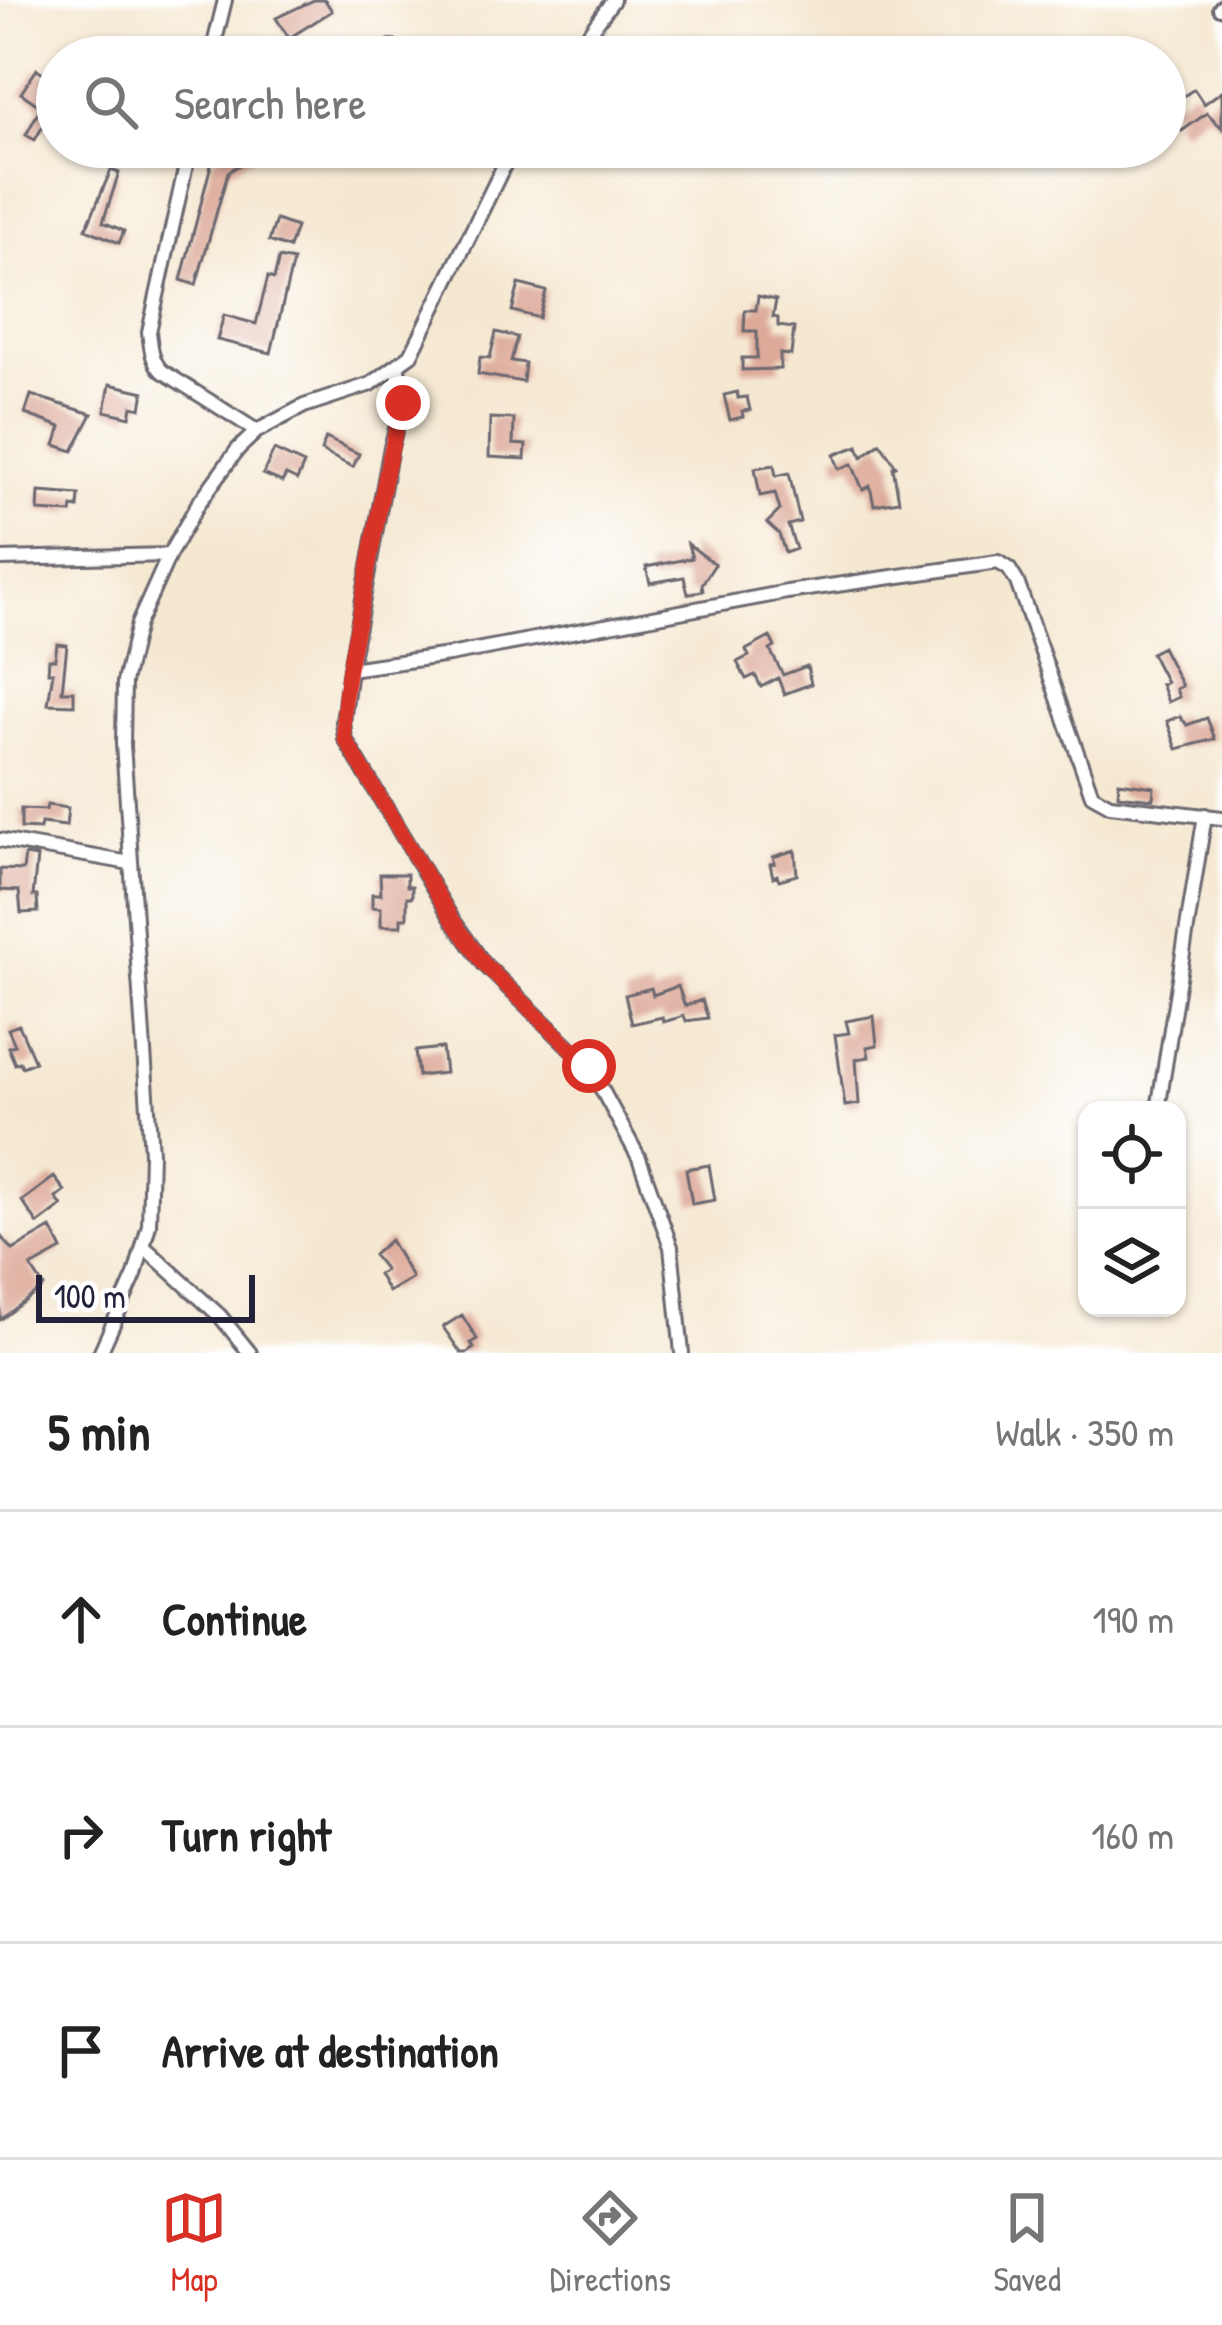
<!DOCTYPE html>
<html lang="en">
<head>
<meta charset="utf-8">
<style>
	:root { --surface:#fff; --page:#f2f2f2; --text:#222; --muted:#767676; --line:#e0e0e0; --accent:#d93025 }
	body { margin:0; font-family:"Patrick Hand",sans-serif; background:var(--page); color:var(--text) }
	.controls { position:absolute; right:36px; bottom:36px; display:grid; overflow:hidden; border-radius:24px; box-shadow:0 3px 9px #0004 }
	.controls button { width:108px; height:108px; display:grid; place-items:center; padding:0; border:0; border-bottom:3px solid var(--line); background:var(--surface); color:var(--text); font:60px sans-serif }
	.scale { position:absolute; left:36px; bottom:30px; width:219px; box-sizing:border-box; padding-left:12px; border:6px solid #22223b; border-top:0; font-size:33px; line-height:42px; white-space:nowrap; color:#22223b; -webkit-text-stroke:9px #fff; paint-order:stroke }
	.stop { position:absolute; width:36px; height:36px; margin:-27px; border:9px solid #d93025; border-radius:50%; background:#fff }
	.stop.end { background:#d93025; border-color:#fff; box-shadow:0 3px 12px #0008 }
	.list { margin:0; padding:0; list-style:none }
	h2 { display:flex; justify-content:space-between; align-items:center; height:156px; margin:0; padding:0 48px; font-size:51px }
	h2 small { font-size:39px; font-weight:400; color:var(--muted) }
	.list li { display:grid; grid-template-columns:78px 1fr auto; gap:36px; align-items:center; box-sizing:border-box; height:216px; padding:0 48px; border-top:3px solid var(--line) }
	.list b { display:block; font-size:45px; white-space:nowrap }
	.list em { font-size:39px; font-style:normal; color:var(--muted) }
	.icon { flex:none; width:66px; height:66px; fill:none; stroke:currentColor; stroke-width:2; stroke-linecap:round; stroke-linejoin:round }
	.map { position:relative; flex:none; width:1222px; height:1353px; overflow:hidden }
	.search { position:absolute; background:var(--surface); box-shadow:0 3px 9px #0004; left:36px; right:36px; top:36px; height:132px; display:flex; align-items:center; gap:30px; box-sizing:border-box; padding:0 42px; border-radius:66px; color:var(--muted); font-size:45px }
	.sheet { height:804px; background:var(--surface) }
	nav { display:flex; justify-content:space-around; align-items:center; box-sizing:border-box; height:168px; border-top:3px solid var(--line); background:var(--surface); font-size:33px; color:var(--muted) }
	nav a { display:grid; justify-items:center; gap:6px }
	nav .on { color:var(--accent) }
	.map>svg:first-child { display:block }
	.building { fill:#ddaa9a }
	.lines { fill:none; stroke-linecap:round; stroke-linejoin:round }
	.minor-casing { stroke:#6c6770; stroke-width:18 }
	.minor { stroke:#fff; stroke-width:12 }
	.route { stroke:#d93025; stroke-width:15 }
</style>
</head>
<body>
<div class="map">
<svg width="1222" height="1353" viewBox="0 0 1222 1353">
	<rect width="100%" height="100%" fill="#fff"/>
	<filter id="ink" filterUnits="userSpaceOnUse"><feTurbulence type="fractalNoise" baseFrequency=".00833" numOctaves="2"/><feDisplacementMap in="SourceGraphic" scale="24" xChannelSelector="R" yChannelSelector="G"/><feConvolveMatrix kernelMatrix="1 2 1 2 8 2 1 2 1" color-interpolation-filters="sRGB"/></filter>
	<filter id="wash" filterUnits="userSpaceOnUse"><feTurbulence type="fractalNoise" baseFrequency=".004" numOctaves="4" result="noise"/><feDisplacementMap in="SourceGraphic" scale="48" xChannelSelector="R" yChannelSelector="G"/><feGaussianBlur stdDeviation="2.7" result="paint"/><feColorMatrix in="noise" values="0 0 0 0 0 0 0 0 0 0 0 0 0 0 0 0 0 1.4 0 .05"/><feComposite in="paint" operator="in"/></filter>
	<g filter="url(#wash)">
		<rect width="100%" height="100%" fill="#f5e8d1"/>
		<g id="blocks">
			<path class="building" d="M314,0h11l7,11 -43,27 -13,-20z
				M652,36l7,4 2,-4 33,21h-64l6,-14 10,5z
				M37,69l20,13 -8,17 8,2v16l-8,-2 -14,25 -9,-5 15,-28 -20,-14z
				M1194,89l10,15 18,-13v37l-15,-15 -25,18 -9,-12 5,-3 -7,-11z
				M235,147h34l-41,25 -32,113 -15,-5 31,-119z
				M111,170l8,3 -16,49 21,9 -5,12 -33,-14z
				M276,220l20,7 -7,21 -20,-7z
				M279,258l14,3 -22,92 -54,-13 7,-25 32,9 12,-47 6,2z
				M519,284l27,7 -7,27 -27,-7z
				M758,296l18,4 -3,17 5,1v8l16,2 -3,27 -11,-1v15l-38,1v-12h15v-27h-13l1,-21h11z
				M496,332l21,5 -6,24 14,2 -2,19 -45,-8 2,-17 10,1z
				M110,384l34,8 -3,16 -9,-2 -2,11 -25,-6z
				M737,392l1,6 9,-1 3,13 -8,1 1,6 -13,3 -6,-25z
				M31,395l61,19 -19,37 -18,-6 6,-18 -36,-13z
				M490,418l24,1 -1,25 13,1 -1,14 -36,-2z
				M326,438l33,16 -6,13 -32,-16z
				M880,443l16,23 -3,1 6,34 -25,4 -4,-19 -7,4 -11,-26 -13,5 -5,-14 24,-9 4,11z
				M274,450l30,14 -7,16 -11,-5 -4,7 -19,-8z
				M774,465l2,11 13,-3 11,49 -12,3 8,24 -11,4 -6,-19 -12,-11 13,-13 -5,-17 -15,3 -5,-28z
				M39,492l40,3 -1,13 -6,-1 -1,6 -33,-2z
				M688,544l27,20 -13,20 1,7 -15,3 -4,-17 -34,6 -4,-16 46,-9z
				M770,637l5,10 -5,3 13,25 24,-9 4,18 -27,10 -6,-16 -17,9 -6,-12 -9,4 -9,-17 12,-6 -3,-6z
				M57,644l10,1 -5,46h12v14l-26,-1 5,-32h-5l1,-13h6z
				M1162,647l20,39 -6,3 3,8 -11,5 -7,-18 5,-2 -15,-29z
				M1180,716l7,9 20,-7 8,21 -38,10 -10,-28z
				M1119,782l35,5 -1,12 -35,-4z
				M47,805l21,3 -2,18 -25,-3 -1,6 -19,-1v-19l25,1z
				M795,850l2,25 -18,5 -2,-5 -4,2 -3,-13 5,-1 -2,-6z
				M25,855l12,2 -4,39h4l1,16 -17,1 -2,-22 -19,-1v-21l23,1z
				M380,874h27v12h5v11h-5v21h-6v8h-20v-18l-9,-1v-13h9z
				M678,986l7,20 17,-6 6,18 -22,3 -2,-5 -21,6 -1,-5 -30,7 -7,-29 26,-7 2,7z
				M874,1016l3,29 -10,2 2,10 -13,2 3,45 -14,2 -10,-71 14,-2 -3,-12z
				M19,1025l16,37 -13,5 -2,-5 -5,2 -7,-17 7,-2 -7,-16z
				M442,1048l3,25 -27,3 -3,-25z
				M709,1165l6,35 -23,4 -6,-35z
				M54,1177l11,14 -9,7 6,8 -24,18 -16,-23z
				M51,1228l11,22 -31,17 13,20 -44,33v-85l13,15z
				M390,1240l22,38 -24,14 -10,-18 7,-4 -12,-15z
				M462,1315l15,24 -6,4 3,5 -7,5h-6l-18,-26z"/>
		</g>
	</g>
	<g filter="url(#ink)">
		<use href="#blocks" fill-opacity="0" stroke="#6c6770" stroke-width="3"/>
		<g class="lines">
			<g class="minor-casing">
				<path id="minor" d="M1220,8l2,-2
					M211,57l14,-57
					M380,57l11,-10 28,10
					M572,57l41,-57
					M190,147l-41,185c2,13 2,29 13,39l95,60
					M398,368l5,35 -12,44 -41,222 -7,53 2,17 107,180 32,45 105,102 50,92 32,89 11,106
					M0,559l169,-4
					M350,669l99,-14 338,-63 211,-30 11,7 8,13 75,213 18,10 112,13
					M0,840l130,23
					M1158,1110l47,-295
					M143,1246l77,70 30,37
					M100,1353l35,-78 14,-50 2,-72 -28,-409 1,-62 14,-58 31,-69 29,-51 40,-55 19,-18 47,-25 67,-22 40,-29 102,-208"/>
			</g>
			<use href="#minor" class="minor"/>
		</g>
	</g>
	<g class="lines" filter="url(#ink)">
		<path class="route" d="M403,403c-18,65 -28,132 -41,199 -8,44 -22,93 -17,137l107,180 32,45 105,102"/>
	</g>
</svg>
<div class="controls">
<button><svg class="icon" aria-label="locate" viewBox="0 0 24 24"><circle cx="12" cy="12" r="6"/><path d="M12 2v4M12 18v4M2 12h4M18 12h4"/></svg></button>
<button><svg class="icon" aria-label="layers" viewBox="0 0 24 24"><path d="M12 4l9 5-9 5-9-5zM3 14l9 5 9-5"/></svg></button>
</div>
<div class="scale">100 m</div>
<div class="stop" style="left:589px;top:1066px"></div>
<div class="stop end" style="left:403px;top:403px"></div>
<div class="search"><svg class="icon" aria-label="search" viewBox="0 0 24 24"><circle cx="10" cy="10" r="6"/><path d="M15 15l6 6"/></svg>Search here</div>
</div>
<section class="sheet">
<h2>5 min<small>Walk · 350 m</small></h2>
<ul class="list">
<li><svg class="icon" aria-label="ahead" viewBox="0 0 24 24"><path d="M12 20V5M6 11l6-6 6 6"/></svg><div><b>Continue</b></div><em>190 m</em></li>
<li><svg class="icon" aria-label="right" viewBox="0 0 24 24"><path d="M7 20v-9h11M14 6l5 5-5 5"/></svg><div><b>Turn right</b></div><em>160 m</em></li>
<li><svg class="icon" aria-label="arrive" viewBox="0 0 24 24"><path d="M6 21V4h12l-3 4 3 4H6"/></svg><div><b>Arrive at destination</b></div></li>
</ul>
</section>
<nav>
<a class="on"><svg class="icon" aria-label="map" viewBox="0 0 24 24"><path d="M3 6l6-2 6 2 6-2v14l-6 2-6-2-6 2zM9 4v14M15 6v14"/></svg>Map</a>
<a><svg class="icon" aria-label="directions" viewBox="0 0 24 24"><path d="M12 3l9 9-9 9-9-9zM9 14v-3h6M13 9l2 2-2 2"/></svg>Directions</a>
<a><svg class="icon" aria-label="saved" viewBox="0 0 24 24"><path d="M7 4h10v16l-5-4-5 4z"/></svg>Saved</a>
</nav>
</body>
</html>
